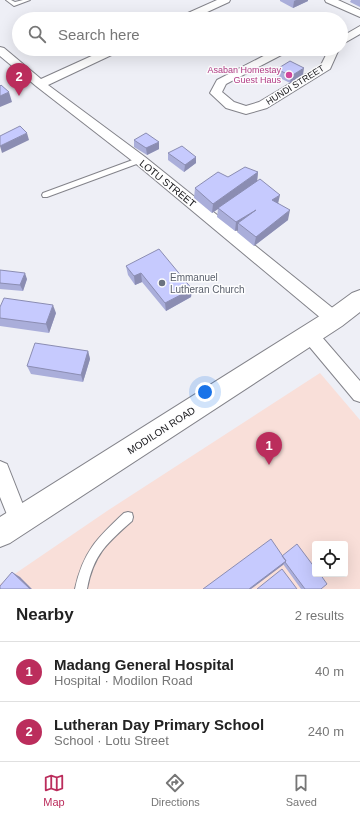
<!DOCTYPE html>
<html lang="en">
<head>
<meta charset="utf-8">
<style>
	:root { --surface:#fff; --page:#f2f2f2; --text:#222; --muted:#767676; --line:#e0e0e0; --accent:#bb2d5c }
	body { margin:0; font-family:Arial,sans-serif; background:var(--page); color:var(--text) }
	.controls { position:absolute; right:12px; bottom:12px; display:grid; overflow:hidden; border-radius:4px; box-shadow:0 4px 16px #0002 }
	.controls button { width:36px; height:36px; display:grid; place-items:center; padding:0; border:0; border-bottom:1px solid var(--line); background:var(--surface); color:var(--text); font:20px sans-serif }
	.you { position:absolute; left:205px; top:392px; width:14px; height:14px; margin:-10px; border:3px solid #fff; border-radius:50%; background:#1a73e8; box-shadow:0 0 0 6px #1a73e833 }
	.badge { display:grid; place-items:center; width:26px; height:26px; border-radius:50%; background:var(--accent); color:#fff; font-size:13px; font-weight:700 }
	.pin { position:absolute; translate:-50% -33px; filter:drop-shadow(0 1px 2px #0008) }
	.pin::after { content:''; position:absolute; top:21px; width:14px; height:12px; background:inherit; clip-path:polygon(0 0,100% 0,50% 100%) }
	.list { margin:0; padding:0; list-style:none }
	h2 { display:flex; justify-content:space-between; align-items:center; height:52px; margin:0; padding:0 16px; font-size:17px }
	h2 small { font-size:13px; font-weight:400; color:var(--muted) }
	.list li { display:grid; grid-template-columns:26px 1fr auto; gap:12px; align-items:center; box-sizing:border-box; height:60px; padding:0 16px; border-top:1px solid var(--line) }
	.list b { display:block; font-size:15px; white-space:nowrap }
	.list p { margin:0; font-size:13px; white-space:nowrap; color:var(--muted) }
	.list em { font-size:13px; font-style:normal; color:var(--muted) }
	.icon { flex:none; width:22px; height:22px; fill:none; stroke:currentColor; stroke-width:2; stroke-linecap:round; stroke-linejoin:round }
	.map { position:relative; flex:none; width:360px; height:589px; overflow:hidden }
	.search { position:absolute; background:var(--surface); box-shadow:0 4px 16px #0002; left:12px; right:12px; top:12px; height:44px; display:flex; align-items:center; gap:10px; box-sizing:border-box; padding:0 14px; border-radius:22px; color:var(--muted); font-size:15px }
	.sheet { height:172px; background:var(--surface) }
	nav { display:flex; justify-content:space-around; align-items:center; box-sizing:border-box; height:56px; border-top:1px solid var(--line); background:var(--surface); font-size:11px; color:var(--muted) }
	nav a { display:grid; justify-items:center; gap:2px }
	nav .on { color:var(--accent) }
	.map>svg:first-child { display:block }
	.industrial { fill:#f9dfd9; fill-rule:evenodd }
	.lines { fill:none; stroke-linecap:round; stroke-linejoin:round }
	.lane-casing { stroke:#83838a; stroke-width:2 }
	.street-casing { stroke:#83838a; stroke-width:2 }
	.secondary-casing { stroke:#83838a; stroke-width:2 }
	.lane { fill:#fff; fill-rule:evenodd }
	.street { fill:#fff; fill-rule:evenodd }
	.secondary { fill:#fff; fill-rule:evenodd }
	.wall { fill:#aaaeda }
	.shaded-wall { fill:#8b8db2 }
	.building { fill:#c6cafe; stroke:#8b8db2 }
	.hotel-dot { fill:#d1479c; stroke:#fdfdfe; stroke-width:1.5 }
	.worship-dot { fill:#6b7280; stroke:#fdfdfe; stroke-width:1.5 }
	.labels { text-anchor:middle; stroke-width:3; stroke-linejoin:round; paint-order:stroke }
	.far-hotel-label { font-size:9px; fill:#b23c85; stroke:#fdfdfe; text-anchor:end }
	.far-street-label { font-size:9px; fill:#161619; stroke:#fdfdfe }
	.street-label { font-size:10px; fill:#161619; stroke:#fdfdfe }
	.worship-label { font-size:10px; fill:#5b616d; stroke:#fdfdfe; text-anchor:start }
</style>
</head>
<body>
<div class="map">
<svg width="360" height="589" viewBox="0 0 360 589">
	<rect width="100%" height="100%" fill="#eeeff6"/>
	<path class="industrial" d="M320,373l40,47v169h-360v-5l107,-73zM315,544h30v30h-30z"/>
	<g class="lines">
		<g class="lane-casing">
			<path id="lane" d="M6,0h5l4,2 8,-2h7l-16,6z
				M138,158h2l3,2 -1,2 -95,35h-4l-1,-2 1,-2z
				M128,512l4,1 1,4 -1,4c-25,22 -39,34 -45,68h-12c8,-37 22,-51 49,-76z"/>
		</g>
		<g class="street-casing">
			<path id="street" d="M217,0h13l-1,2 -37,17h-14l1,-2z
				M325,0h13l22,10v7l-34,-15z
				M360,26v8l-19,11v-8z
				M0,47l4,1 37,31 66,-30h14l-1,2 -72,34 97,72 195,157 2,5 -2,5 -6,2 -6,-2 -193,-161 -99,-77 -36,-30z
				M277,49h13l-1,2 -63,33 -4,8 12,10 12,4 13,-4 62,-37 8,-16h10l-9,20 -63,39 -21,6 -20,-6 -16,-15 7,-13z
				M309,327l6,2 45,52v21l-6,-2 -51,-61 -2,-5 2,-5z
				M0,461l7,3 22,56 -3,7 -7,3 -7,-3 -12,-30z"/>
		</g>
		<g class="secondary-casing">
			<path id="secondary" d="M360,290v22l-18,14 -332,217 -10,4v-30l326,-205 26,-19z"/>
		</g>
		<use href="#lane" class="lane"/>
		<use href="#street" class="street"/>
		<use href="#secondary" class="secondary"/>
	</g>
	<path class="wall" d="M280,0h28v1l-15,7 -13,-7z
		M351,0h9v7l-10,-5z
		M277,69l26,6 -13,8 -14,-7z
		M134,140l25,9 -12,6 -13,-8z
		M168,153l28,4v6l-12,9 -16,-12z
		M258,172l-1,9 21,22 10,17 -34,26 -17,-14 1,-2 -3,1 -18,-14 1,-8 -6,4 -18,-15 1,-10 33,-11z
		M126,266l66,23 -1,8 -25,14 -24,-29 -7,3 -7,-10z
		M0,270l27,9 -4,12 -23,-2z
		M0,307l56,6 -7,20 -49,-7z
		M88,351l2,8 -7,23 -52,-8 -4,-8z
		M282,556l39,33h-20l-18,-25 -32,25z"/>
	<path class="shaded-wall" d="M296,0h12v1l-15,7 1,-7z
		M304,68l-1,7 -13,8 1,-7z
		M9,92l3,10 -12,5v-11z
		M27,133l2,7 -27,13 -2,-7z
		M159,142v7l-12,6 -1,-7z
		M196,157v6l-12,9 1,-7z
		M258,172l-1,10 -39,26v1l-6,4 1,-9z
		M280,195l-2,9 -6,-4z
		M256,210l-18,13v7l-3,1 1,-9z
		M290,210l-2,10 -34,26 2,-9z
		M25,273l2,6 -4,12 -3,-6z
		M141,273l1,9 -7,3 -1,-9z
		M192,289l-1,8 -25,14 -1,-8z
		M53,305l3,8 -7,20 -3,-9z
		M88,351l2,8 -7,23 -2,-7z
		M286,561l-3,4 -32,24h-2z
		M12,572l8,5 12,12h-2z"/>
	<path class="building" d="M290,61l14,7 -13,8 -14,-7z
		M1,85l8,7 -9,4v-10z
		M20,126l7,7 -27,13v-10z
		M146,133l13,9 -13,6 -12,-8z
		M182,146l14,11 -11,8 -17,-12z
		M245,167l13,5 -45,32 -18,-16 23,-16 10,5z
		M260,179l20,16 -8,5 18,10 -34,27 -18,-14 18,-13 -20,12 -18,-14z
		M159,249l33,40 -27,14 -24,-30 -7,3 -8,-10z
		M0,270l25,3 -5,12 -20,-2z
		M4,298l49,7 -7,19 -46,-6v-11z
		M35,343l53,8 -7,24 -54,-9z
		M271,539l15,22 -37,28h-46z
		M297,544l18,24v6h5l7,10 -6,5h-16l-20,-27 1,-1 -4,-5z
		M282,569l15,20h-40z
		M12,572l18,17h-30v-3z"/>
	<circle class="hotel-dot" cx="289" cy="75" r="4"/>
	<circle class="worship-dot" cx="162" cy="283" r="4"/>
	<g class="labels">
		<g class="far-hotel-label">
			<text x="281" y="73">Asaban Homestay<tspan x="281" dy="10">Guest Haus</tspan></text>
		</g>
		<g class="far-street-label">
			<text transform="translate(295 85) rotate(-32)" y="3">HUNDI STREET</text>
		</g>
		<g class="street-label">
			<text transform="translate(168 183) rotate(39)" y="4">LOTU STREET</text>
			<text transform="translate(161 430) rotate(-33)" y="4">MODILON ROAD</text>
		</g>
		<g class="worship-label">
			<text x="170" y="281">Emmanuel<tspan x="170" dy="12">Lutheran Church</tspan></text>
		</g>
	</g>
</svg>
<div class="controls">
<button><svg class="icon" aria-label="locate" viewBox="0 0 24 24"><circle cx="12" cy="12" r="6"/><path d="M12 2v4M12 18v4M2 12h4M18 12h4"/></svg></button>
</div>
<div class="you"></div>
<div class="pin badge" style="left:269px;top:465px">1</div>
<div class="pin badge" style="left:19px;top:96px">2</div>
<div class="search"><svg class="icon" aria-label="search" viewBox="0 0 24 24"><circle cx="10" cy="10" r="6"/><path d="M15 15l6 6"/></svg>Search here</div>
</div>
<section class="sheet">
<h2>Nearby<small>2 results</small></h2>
<ul class="list">
<li><span class="badge">1</span><div><b>Madang General Hospital</b><p>Hospital · Modilon Road</p></div><em>40 m</em></li>
<li><span class="badge">2</span><div><b>Lutheran Day Primary School</b><p>School · Lotu Street</p></div><em>240 m</em></li>
</ul>
</section>
<nav>
<a class="on"><svg class="icon" aria-label="map" viewBox="0 0 24 24"><path d="M3 6l6-2 6 2 6-2v14l-6 2-6-2-6 2zM9 4v14M15 6v14"/></svg>Map</a>
<a><svg class="icon" aria-label="directions" viewBox="0 0 24 24"><path d="M12 3l9 9-9 9-9-9zM9 14v-3h6M13 9l2 2-2 2"/></svg>Directions</a>
<a><svg class="icon" aria-label="saved" viewBox="0 0 24 24"><path d="M7 4h10v16l-5-4-5 4z"/></svg>Saved</a>
</nav>
</body>
</html>
